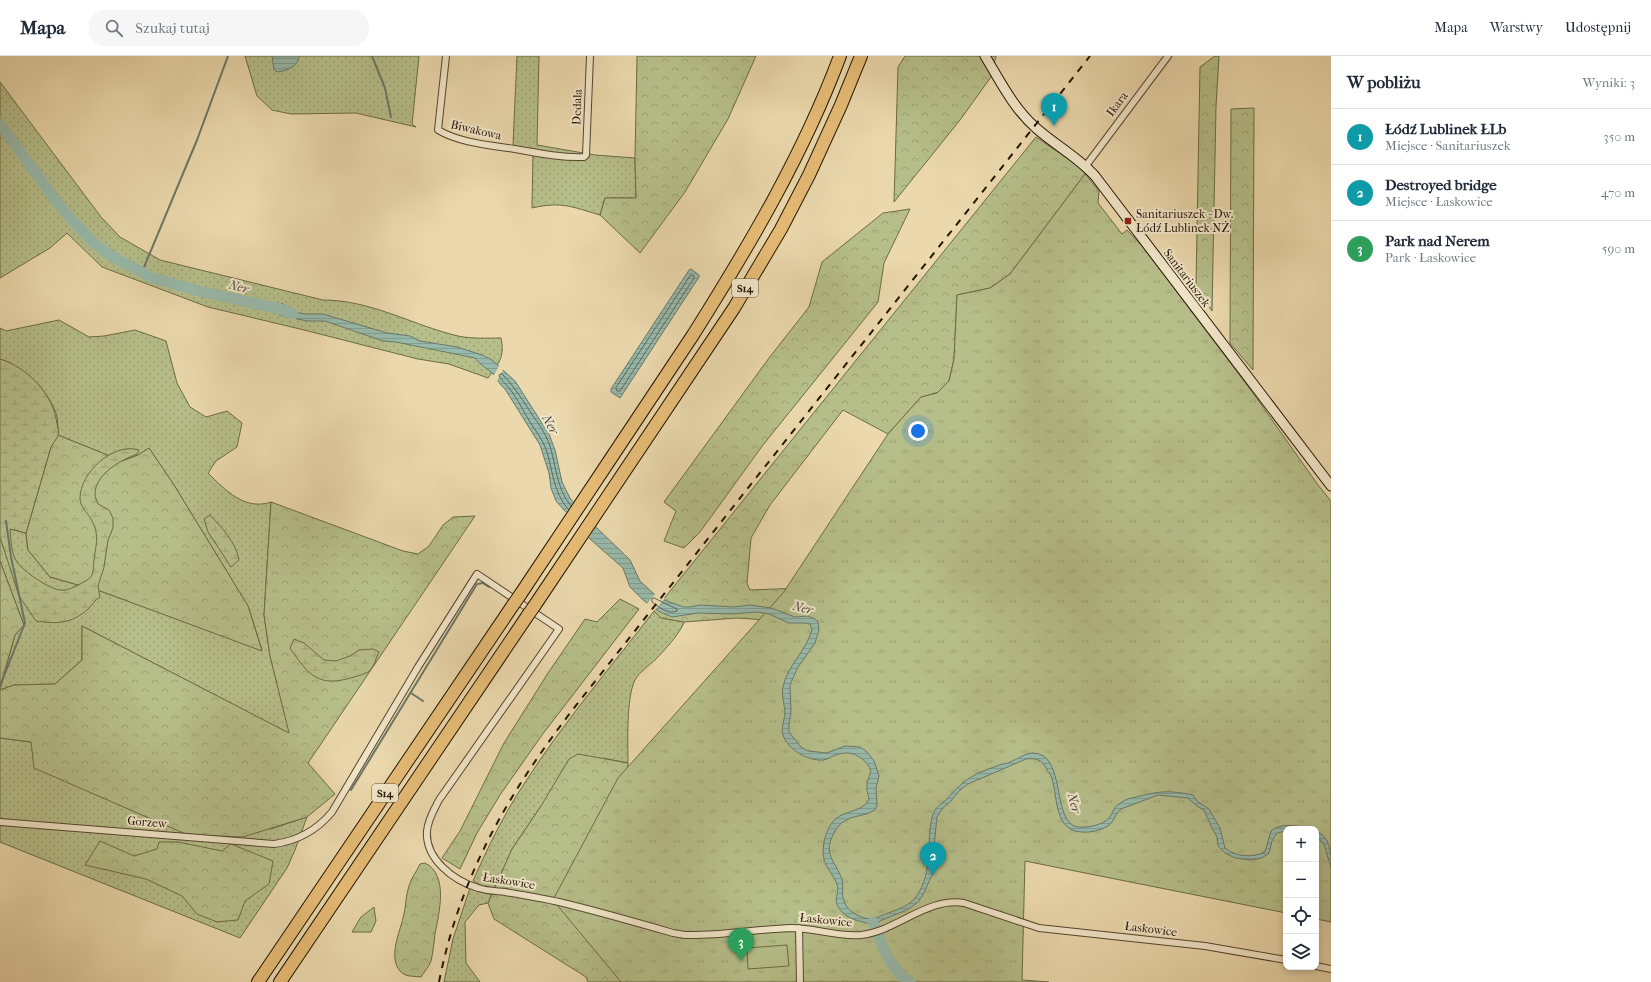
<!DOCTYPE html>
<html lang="pl">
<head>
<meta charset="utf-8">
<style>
	:root { --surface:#fff; --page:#f6f6f7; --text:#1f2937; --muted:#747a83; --line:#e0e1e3; --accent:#8f2418 }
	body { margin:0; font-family:"IM FELL French Canon",serif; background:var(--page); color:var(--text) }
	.controls { position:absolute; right:12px; bottom:12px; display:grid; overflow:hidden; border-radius:8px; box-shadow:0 2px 6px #0003 }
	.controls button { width:36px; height:36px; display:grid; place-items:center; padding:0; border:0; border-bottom:1px solid var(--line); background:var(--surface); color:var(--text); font:20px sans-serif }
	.you { position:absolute; left:918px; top:375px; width:14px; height:14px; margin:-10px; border:3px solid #fff; border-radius:50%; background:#1a73e8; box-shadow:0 0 0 6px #1a73e833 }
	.badge { display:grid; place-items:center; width:26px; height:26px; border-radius:50%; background:var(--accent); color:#fff; font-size:13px; font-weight:700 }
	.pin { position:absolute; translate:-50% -33px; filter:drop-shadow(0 1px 2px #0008) }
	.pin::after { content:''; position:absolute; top:21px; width:14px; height:12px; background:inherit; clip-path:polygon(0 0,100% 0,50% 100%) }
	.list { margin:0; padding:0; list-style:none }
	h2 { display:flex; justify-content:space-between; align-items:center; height:52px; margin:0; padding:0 16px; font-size:17px }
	h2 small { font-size:13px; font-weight:400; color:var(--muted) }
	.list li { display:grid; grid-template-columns:26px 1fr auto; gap:12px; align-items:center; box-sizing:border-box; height:56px; padding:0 16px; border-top:1px solid var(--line) }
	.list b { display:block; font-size:15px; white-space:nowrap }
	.list p { margin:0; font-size:13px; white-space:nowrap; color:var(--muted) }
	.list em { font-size:13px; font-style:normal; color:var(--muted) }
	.icon { flex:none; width:22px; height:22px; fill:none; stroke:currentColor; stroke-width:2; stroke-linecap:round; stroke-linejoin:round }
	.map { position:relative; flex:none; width:1331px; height:926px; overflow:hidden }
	header { display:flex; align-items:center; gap:24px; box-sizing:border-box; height:56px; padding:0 20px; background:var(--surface); border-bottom:1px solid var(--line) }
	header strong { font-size:19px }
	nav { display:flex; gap:22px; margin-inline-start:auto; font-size:14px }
	.search { width:280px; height:36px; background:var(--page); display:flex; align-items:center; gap:10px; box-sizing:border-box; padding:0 14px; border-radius:16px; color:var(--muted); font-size:15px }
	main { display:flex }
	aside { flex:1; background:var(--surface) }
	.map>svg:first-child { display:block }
	.grass { fill:url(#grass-dots); stroke:#6d6a46 }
	.forest { fill:url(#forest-crowns); stroke:#6d6a46 }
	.wetland { fill:url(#wetland-marsh); stroke:#6d6a46 }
	.park { fill:url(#park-tufts); stroke:#6d6a46 }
	.garden { fill:#b6bf8a; stroke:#6d6a46 }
	.water { fill:url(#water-rules); stroke:#6a7868 }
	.pier { fill:#ebd9ad }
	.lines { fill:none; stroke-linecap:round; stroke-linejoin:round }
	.shore { stroke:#5e6858; stroke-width:1 }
	.stream { stroke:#6a7868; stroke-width:2 }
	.river { stroke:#98baac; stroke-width:11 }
	.street-casing { stroke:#56462e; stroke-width:8 }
	.secondary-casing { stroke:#241503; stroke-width:11 }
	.highway-casing { stroke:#241503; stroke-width:14 }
	.street { stroke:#f2e6ca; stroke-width:6 }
	.secondary { stroke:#f2e6ca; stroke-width:9 }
	.highway { stroke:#e6bc76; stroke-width:12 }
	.rail { stroke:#241503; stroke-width:2; stroke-dasharray:7 7; stroke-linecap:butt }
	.highway-bridge-casing { stroke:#241503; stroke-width:14; stroke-linecap:butt }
	.highway-bridge { stroke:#e6bc76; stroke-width:12 }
	.poi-dot { fill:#8f2418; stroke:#f2e6ca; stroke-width:1.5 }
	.labels { text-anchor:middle; stroke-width:4; stroke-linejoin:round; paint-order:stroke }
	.shield { fill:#f2e6ca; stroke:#62543f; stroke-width:1 }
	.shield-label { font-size:11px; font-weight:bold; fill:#241503 }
	.street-label { font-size:12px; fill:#241503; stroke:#f2e6ca }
	.poi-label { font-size:12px; fill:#241503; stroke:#f2e6ca; text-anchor:start }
	.water-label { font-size:13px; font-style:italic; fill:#4d4f3e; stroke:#f2e6ca }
</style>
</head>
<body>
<header>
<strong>Mapa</strong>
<div class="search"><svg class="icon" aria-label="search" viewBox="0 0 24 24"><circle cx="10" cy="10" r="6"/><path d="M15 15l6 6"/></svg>Szukaj tutaj</div>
<nav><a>Mapa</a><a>Warstwy</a><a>Udostępnij</a></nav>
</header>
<main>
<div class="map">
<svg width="1331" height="926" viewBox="0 0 1331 926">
	<defs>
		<pattern id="grass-dots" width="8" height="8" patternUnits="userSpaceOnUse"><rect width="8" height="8" fill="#b6bf8a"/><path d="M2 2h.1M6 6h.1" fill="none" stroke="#9ca375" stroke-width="1.8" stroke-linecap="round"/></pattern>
		<pattern id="forest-crowns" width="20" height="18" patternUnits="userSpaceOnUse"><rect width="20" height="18" fill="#b6bf8a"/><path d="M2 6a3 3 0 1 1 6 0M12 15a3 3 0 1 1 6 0" fill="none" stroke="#9ca375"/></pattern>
		<pattern id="wetland-marsh" width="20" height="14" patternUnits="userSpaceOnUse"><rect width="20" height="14" fill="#b6bf8a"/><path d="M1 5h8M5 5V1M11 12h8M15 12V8" fill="none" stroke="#9ca375"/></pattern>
		<pattern id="park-tufts" width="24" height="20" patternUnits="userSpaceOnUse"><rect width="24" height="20" fill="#b6bf8a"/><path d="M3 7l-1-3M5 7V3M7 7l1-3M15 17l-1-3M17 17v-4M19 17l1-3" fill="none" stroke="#9ca375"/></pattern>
		<pattern id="water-rules" width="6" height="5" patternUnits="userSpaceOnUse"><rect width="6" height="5" fill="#98baac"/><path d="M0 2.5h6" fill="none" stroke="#839f92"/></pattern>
	</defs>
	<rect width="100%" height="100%" fill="#ebd9ad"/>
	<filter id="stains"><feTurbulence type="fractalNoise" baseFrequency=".005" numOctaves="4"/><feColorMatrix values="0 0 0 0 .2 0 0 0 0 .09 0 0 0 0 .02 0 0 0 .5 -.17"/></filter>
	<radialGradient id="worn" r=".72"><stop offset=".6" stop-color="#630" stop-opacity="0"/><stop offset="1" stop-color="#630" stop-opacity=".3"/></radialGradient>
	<path class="grass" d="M245,0h174l-7,68 4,3 -60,-14 -65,1 -19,-4 -15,-14z
		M517,0h22l-2,89 58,10 40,3 1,40h-31l-5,17c-28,-8 -38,-14 -68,-7l1,-56 -20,-7z
		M0,26l101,135 19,20 40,23 163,40c48,0 89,25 135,36 13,3 29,2 43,2 4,19 -2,25 -13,40l-39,-14 -31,-5 -114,-29 -96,-23 -106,-40 -35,-34 -17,15 -50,30z
		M59,264l30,17 15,-1 31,-6 31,11 11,42 13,24 16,10 21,-6 15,12 -5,24 -21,14 -8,12c17,17 37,38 63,29l-7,113 6,41 20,78 -208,-108v34l-27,24 -41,1 -14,5 15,-55 9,-10 -24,-64v-25l10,-7 16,4 2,17 22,27 53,15 159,58 -14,-44 -74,-121 -25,-37 -11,7 -16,6 -64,-26c0,-7 0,-15 -2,-22 -9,-24 -32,-46 -56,-54v-31l6,3z
		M654,555l7,7 23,4c-3,10 -20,29 -28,37 -6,6 -17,13 -21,21 -9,18 -7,63 -7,83l-25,-5 -62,48 -29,43 -17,39 -16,-2v-2l-6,-3c15,-34 31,-67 51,-97 39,-61 86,-116 130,-173z
		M0,682l31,4 240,87 36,-12 -12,33 -8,18 -47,70 -240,-96z
		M470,832l22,5 -4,10 -9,2 -14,17 1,41 14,19h-36l9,-43z"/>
	<path class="forest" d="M637,0h119l-28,63 -43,73 -45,61 -40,-38 5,-17h31l-1,-40z
		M905,0h91l-5,21 -31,43 -66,82 4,-135z
		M1215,0h4l-3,50 -4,205 -16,-26 4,-218z
		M1254,52l-1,262 -23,-27 1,-234z
		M1036,81l47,32 2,5 -75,100 -20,14 -33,7 -3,64 -5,22 -12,12 -16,4 -33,37 -45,-24 -73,95 -19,33 -4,45 3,7 53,-2 513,241h-30l-520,-209 -29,-2 -53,4 -23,-4 -7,-7z
		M910,153l-26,54 -6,39 -115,143 -63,87 -16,16 -20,-7 12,-30 -12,-9 105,-144 40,-51 13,-45 61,-49z
		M58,379l64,26 16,-6 11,-7 25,37 74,121 14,45 -159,-59 -53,-15 -22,-27 -2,-17 25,-86z
		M271,446l132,49 15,3 11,-8 14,-21 10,-8 22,-1 -167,247 27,31 -28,23 -64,20 -55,-2 -154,-67 -3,-26 -31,-4v-48l14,-5 41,-1 27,-24v-34l207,107 -19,-77 -6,-41z
		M0,505l24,64 -9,10 -15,52z
		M620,543l19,10 -97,126 -42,60 -23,38 -17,36 -18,-11 18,-27 44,-88 44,-70 37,-54 12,3z
		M578,698l50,9 -6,65 127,154h-161l-2,-5 -92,-58 -6,-16 24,-54 29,-43 28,-47z
		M100,785l34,15 23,-7 2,-7h19l44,9 9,-7 42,17 -4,23 -24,17 -7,19 -21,2 -20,-8 -15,-18 -36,-17 -61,-14z
		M425,807c24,12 14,50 10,71 -1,9 -2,19 -4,27 -2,6 -7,11 -10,16 -6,-1 -14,0 -19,-4 -16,-14 -1,-43 2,-59 2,-9 2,-20 5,-28 2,-8 8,-15 11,-22z
		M374,851l2,14 -5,11h-19l9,-15z"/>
	<path class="wetland" d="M0,303c27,8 54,36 57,65 1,4 2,9 1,12 -2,4 -5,7 -7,11l-25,86 -16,-4c1,10 1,25 7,33 6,9 32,27 43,28 7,1 14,-3 20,-6 4,-2 10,-5 12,-9 2,-4 1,-11 2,-15 2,-17 6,-25 -3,-41 -4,-7 -11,-12 -11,-21 0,-25 33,-56 59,-48l-2,4c-16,6 -42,20 -42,40 0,3 2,7 3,10l11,6 4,8v10l-5,12 -4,27 -6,19 2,11c-6,3 -8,9 -13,13 -16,14 -31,14 -51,11l-17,-25 -19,-59z
		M210,459c12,13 26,27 29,45l-8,7 -23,-35 -4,-13z
		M294,583l10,4 20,17 12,1 14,-5 9,-6 14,-1 6,3c-3,5 -4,13 -8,17 -3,5 -12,6 -17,8 -35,11 -45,-1 -64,-29z"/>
	<path class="park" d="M1085,118l14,17 -1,12 24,31 5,-4 16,17 110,146 65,92 13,16v421l-15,-3v-90h-30v84l-261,-52 -3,119 27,2h-428l-68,-82 65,-122 165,-185 105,-159 33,-37 16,-4 12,-12 5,-22 3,-64 33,-7 20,-14z"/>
	<path class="garden" d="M787,889l2,21 -41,3 -1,-21z"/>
	<path class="water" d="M272,0h27c-1,11 -12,14 -21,16l-4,-2z
		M691,213l8,6v2l-79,121 -9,-6v-3l78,-119z
		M282,247l9,8 13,3h19l64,19 23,3 10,5 37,6 25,8 10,5 23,21 34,53 6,16 7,32 8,16 24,27 36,35 10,21 14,13 10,6 20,7h6l10,-2 34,2 16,-2 21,3 24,9 13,-1 7,3 3,3 1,8 -4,13 -17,24 -8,18 1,27 -2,12v8l12,15 7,4 19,2 18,-7 15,1 6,4 8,10 5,15 -3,12 1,17 -2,5c-15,9 -29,3 -40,21 -13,23 -1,28 7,48 2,8 -1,15 2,22 3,11 19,19 30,18 13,-7 33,-10 42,-22 18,-25 9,-55 17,-83 2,-6 7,-9 12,-13 18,-20 25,-26 52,-35 3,-2 8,-2 11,-3 9,-3 16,-10 25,-10 34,0 18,71 45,74 9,1 25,-2 31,-9 5,-7 4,-11 13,-16 4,-3 9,-4 14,-5 23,-6 33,-7 57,-2l4,6 12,8 11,19 5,20c11,9 27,10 40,4l6,-21c10,-9 28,-5 40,-2h-25v2l-9,2 -5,8 -3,12 -7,5 -12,2 -15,-2 -10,-5 -7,-7 -1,-9 -6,-11 -7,-16 -7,-4 -9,-8 -30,-3 -37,14c-6,4 -6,12 -13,17 -7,4 -18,7 -26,6 -28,-1 -24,-34 -30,-53 -1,-5 -4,-7 -6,-11 -5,-9 -10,-10 -20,-9l-58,25 -9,7 -8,10 -8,7 -6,9 -3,30 5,19c-9,7 -11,22 -18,32 -9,13 -27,16 -41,23l-3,4 1,5 -5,1 -3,-7c-10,-3 -20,-4 -28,-12 -11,-12 -2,-16 -5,-28 -3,-7 -8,-13 -11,-19 -6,-12 -2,-30 5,-41 10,-15 29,-10 38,-24 0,-5 -3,-9 -2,-15 0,-7 7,-13 1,-20 -8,-10 -18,-15 -32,-10 -5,1 -8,5 -13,5 -15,1 -35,-10 -40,-25 -2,-6 1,-14 2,-21 0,-9 -4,-18 -2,-27 4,-21 23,-36 29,-57l-2,-6 -5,-1h-16l-20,-9 -11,-2 -27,2 -33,-1 -26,4 -12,-5 -17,-12 -13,-13 -7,-19 -33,-29 -34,-38 -5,-13 -2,-15 -9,-28 -35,-56c-6,-5 -8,-11 -12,-15 -6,-6 -13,-9 -18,-16l-79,-16 -13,-1 -58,-20h-18l-28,-6z
		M1316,775c15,7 15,22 15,37l-7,-24 -8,-7z"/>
	<path class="pier" d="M500,308l4,4 -8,15 -3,-6z
		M574,445l23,24 -9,14 -23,-25z
		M656,537l9,5 -11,13 -8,-6z"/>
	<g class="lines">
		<path class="shore" d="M691,219l3,1v2l-74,113h-3l-1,-3z
			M568,453c-15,-17 -15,-39 -22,-60 -4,-10 -10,-18 -16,-27 -7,-11 -12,-23 -21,-34 -3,-4 -7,-7 -10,-12l1,-2h2c13,13 21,27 31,42 6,8 12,17 16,27 7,20 7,46 22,63
			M654,542l23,11v2c-9,4 -18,-4 -25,-9v-3z"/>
		<path class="stream" d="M372,0l13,32 6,29
			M142,216l55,-132 31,-84
			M0,630l25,-63 -14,-66 -5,-36
			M411,637l12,8
			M351,734l126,-206 6,-1 6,4"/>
		<path class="river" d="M0,68l62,85 32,34 17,13 42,22 50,14 77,17 13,5
			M873,866c8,21 16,47 37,60"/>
		<g class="street-casing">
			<path id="street" d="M446,0l-8,74c22,13 52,15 77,19 23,4 46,9 69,8l2,-2 4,-99
				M1085,111l83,-111
				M0,766l274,22c23,-3 43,-14 58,-32l86,-145 59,-93 82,55 -120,171c-5,10 -11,19 -12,31 -2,28 27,50 51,57 9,3 18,3 27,4 18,3 36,6 54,10 38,9 76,20 114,31l12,2c36,1 71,-6 107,-7 23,0 45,9 69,7 36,-4 66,-38 103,-32l75,25 166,18 81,14
				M799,872l1,54
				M1316,910l15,3"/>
		</g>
		<g class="secondary-casing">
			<path id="secondary" d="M985,0c15,25 29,53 51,72 19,17 42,29 59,48l236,310"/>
		</g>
		<g class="highway-casing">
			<path id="highway" d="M520,539c57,-87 116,-173 173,-260 56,-89 110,-180 147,-279
				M535,549l199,-297 47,-79 28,-54 32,-70 20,-49
				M258,926l255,-377
				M280,926l248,-367"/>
		</g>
		<use href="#street" class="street"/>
		<use href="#secondary" class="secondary"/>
		<use href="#highway" class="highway"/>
		<path class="rail" d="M439,926c22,-111 73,-195 142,-283l509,-643"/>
		<g class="highway-bridge-casing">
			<path id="highway-bridge" d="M513,549l7,-10
				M528,559l7,-10"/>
		</g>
		<use href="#highway-bridge" class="highway-bridge"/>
	</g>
	<rect class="poi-dot" x="1124" y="161" width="8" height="8" rx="2"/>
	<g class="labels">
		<g class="shield">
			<rect x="732" y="223" width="26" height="18" rx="3"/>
			<rect x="372" y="728" width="26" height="18" rx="3"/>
		</g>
		<g class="shield-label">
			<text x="745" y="236">S14</text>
			<text x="385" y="741">S14</text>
		</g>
		<g class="street-label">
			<text transform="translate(1117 48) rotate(-53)" y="4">Ikara</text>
			<text transform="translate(577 51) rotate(-88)" y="4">Dedala</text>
			<text transform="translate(476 74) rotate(13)" y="4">Biwakowa</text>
			<text transform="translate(1187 222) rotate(53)" y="4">Sanitariuszek</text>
			<text transform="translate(147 766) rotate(5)" y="4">Gorzew</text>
			<text transform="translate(509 825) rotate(9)" y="4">Łaskowice</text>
			<text transform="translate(826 864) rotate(6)" y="4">Łaskowice</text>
			<text transform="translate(1151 873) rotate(7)" y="4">Łaskowice</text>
		</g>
		<g class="poi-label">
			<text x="1136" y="162">Sanitariuszek - Dw.<tspan x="1136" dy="14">Łódź Lublinek NŻ</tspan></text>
		</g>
		<g class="water-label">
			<text transform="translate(239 230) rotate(15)" y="5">Ner</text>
			<text transform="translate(551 368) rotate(61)" y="5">Ner</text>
			<text transform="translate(803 551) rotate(14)" y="5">Ner</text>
			<text transform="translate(1075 747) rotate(75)" y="5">Ner</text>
		</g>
	</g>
	<rect width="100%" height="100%" filter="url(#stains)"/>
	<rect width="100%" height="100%" fill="url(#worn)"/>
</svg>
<div class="controls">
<button>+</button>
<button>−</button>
<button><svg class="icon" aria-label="locate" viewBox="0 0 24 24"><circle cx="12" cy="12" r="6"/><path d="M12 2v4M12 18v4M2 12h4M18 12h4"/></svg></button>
<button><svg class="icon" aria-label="layers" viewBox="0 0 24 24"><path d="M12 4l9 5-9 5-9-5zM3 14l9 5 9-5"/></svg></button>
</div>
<div class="you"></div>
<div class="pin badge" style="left:1054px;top:70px;background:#0f9aa8">1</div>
<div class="pin badge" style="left:933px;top:819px;background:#0f9aa8">2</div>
<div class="pin badge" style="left:741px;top:905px;background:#2e9e5b">3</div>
</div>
<aside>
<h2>W pobliżu<small>Wyniki: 3</small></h2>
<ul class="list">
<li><span class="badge" style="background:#0f9aa8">1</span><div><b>Łódź Lublinek ŁLb</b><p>Miejsce · Sanitariuszek</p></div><em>350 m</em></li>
<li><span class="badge" style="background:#0f9aa8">2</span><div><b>Destroyed bridge</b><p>Miejsce · Łaskowice</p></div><em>470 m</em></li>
<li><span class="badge" style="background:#2e9e5b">3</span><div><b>Park nad Nerem</b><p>Park · Łaskowice</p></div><em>590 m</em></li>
</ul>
</aside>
</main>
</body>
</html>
